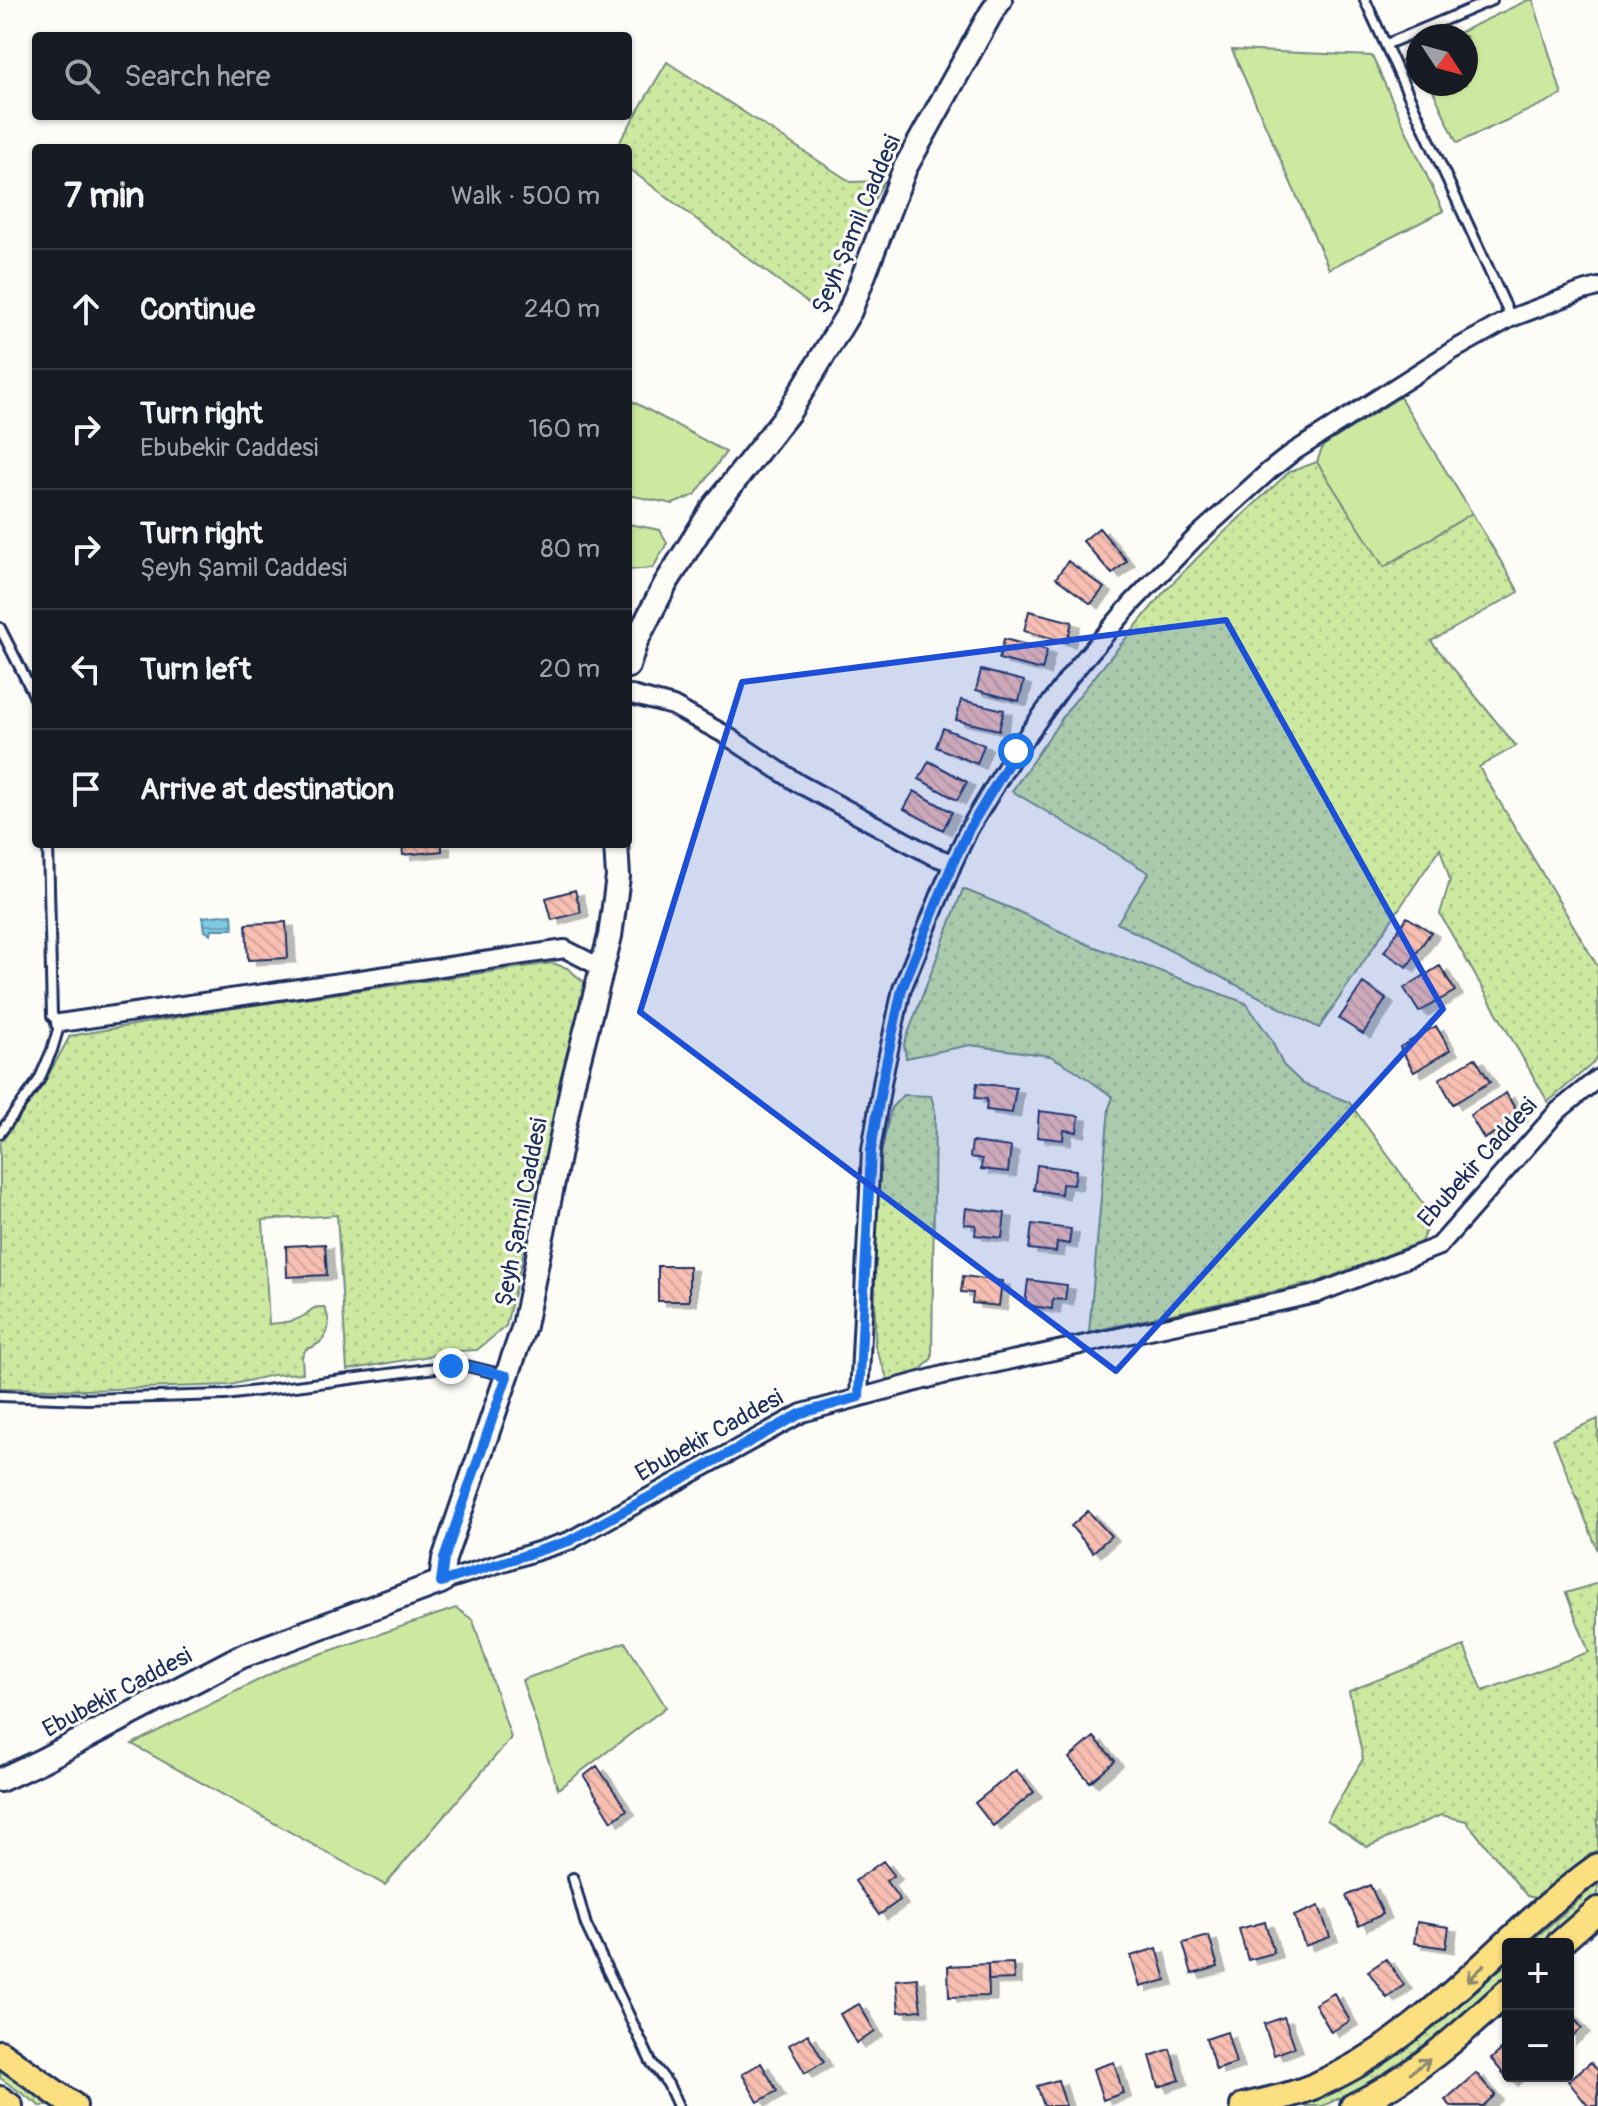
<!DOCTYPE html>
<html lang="en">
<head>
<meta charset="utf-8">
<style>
	:root { --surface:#171b24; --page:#242831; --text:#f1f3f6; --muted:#9ea1a6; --line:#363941 }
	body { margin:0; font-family:Pangolin,sans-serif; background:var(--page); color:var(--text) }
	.controls { position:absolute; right:24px; bottom:24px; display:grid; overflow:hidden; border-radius:8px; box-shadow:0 2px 6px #0004 }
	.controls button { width:72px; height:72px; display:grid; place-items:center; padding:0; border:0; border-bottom:2px solid var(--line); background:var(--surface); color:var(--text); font:40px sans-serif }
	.compass { position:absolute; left:1406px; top:24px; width:72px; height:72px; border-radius:50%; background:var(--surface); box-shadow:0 2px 6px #0004; rotate:126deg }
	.stop { position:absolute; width:24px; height:24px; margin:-18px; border:6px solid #1a73e8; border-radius:50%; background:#fff }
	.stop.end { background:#1a73e8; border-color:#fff; box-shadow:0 2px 8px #0008 }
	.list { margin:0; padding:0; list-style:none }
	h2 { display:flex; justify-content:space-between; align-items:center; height:104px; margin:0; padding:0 32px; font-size:34px }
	h2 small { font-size:26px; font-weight:400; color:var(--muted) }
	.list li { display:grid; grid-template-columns:52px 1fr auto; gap:24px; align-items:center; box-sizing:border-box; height:120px; padding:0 32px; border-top:2px solid var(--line) }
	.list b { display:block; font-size:30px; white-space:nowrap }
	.list p { margin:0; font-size:26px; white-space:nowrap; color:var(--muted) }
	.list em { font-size:26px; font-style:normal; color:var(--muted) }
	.icon { flex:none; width:44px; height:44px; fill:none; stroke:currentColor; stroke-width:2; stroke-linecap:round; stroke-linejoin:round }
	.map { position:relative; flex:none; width:1598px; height:2106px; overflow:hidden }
	.search { position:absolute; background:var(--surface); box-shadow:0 2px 6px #0004; left:32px; top:32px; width:600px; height:88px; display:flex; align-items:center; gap:20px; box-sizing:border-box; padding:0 28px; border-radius:8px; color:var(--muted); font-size:30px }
	.panel { position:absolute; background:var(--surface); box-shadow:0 2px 6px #0004; left:32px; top:144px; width:600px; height:704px; border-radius:8px }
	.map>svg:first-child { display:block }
	.grass { fill:url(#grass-dots); stroke:#748c7f; stroke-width:2 }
	.garden { fill:#cde9a0; stroke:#748c7f; stroke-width:2 }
	.water { fill:url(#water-rules); stroke:#578bab; stroke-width:2 }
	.building { fill:url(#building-back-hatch); stroke:#1b2f5e; stroke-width:2; filter:url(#shadow) }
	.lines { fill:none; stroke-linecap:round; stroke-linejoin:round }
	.lane-casing { stroke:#1b2f5e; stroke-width:14 }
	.street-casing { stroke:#1b2f5e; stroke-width:22 }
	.secondary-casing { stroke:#1b2f5e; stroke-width:28 }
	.primary-casing { stroke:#1b2f5e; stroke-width:30 }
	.lane { stroke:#fdfcf7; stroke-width:8 }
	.street { stroke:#fdfcf7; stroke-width:16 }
	.secondary { stroke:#fdfcf7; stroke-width:22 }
	.primary { stroke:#fce080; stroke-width:24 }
	.oneway { stroke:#8c886f }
	.route { stroke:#1a73e8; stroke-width:10 }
	.marked { fill:#1d4ed8; fill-opacity:0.2; stroke:#1d4ed8; stroke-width:6; stroke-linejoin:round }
	.labels { text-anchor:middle; stroke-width:6; stroke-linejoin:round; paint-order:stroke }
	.street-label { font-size:24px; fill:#1b2f5e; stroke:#fdfcf7 }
</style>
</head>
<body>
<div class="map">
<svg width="1598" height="2106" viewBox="0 0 1598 2106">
	<defs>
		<pattern id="grass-dots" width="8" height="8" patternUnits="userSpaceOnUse" patternTransform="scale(2)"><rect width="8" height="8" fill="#cde9a0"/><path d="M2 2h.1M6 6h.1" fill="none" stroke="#afc88c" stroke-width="1.8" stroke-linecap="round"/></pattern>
		<pattern id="water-rules" width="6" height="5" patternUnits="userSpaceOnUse" patternTransform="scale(2)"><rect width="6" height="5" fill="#7fc9df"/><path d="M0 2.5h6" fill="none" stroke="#67a4b8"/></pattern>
		<pattern id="building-back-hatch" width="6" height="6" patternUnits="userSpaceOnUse" patternTransform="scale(2)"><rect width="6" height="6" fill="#f8beb1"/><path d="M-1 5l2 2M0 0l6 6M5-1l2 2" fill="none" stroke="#d4a49b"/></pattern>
		<filter id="shadow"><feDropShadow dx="8" dy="4.5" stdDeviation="0" flood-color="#0004"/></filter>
	</defs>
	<rect width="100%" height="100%" fill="#fdfcf7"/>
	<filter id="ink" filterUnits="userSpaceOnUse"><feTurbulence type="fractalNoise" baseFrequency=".0125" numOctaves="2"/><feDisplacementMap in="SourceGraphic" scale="16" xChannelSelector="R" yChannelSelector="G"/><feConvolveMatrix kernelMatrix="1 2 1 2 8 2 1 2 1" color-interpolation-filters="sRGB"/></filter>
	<g filter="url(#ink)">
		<path class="grass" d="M667,62l184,120 33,-1 -68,128 -188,-141v-20h-12z
			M1317,462l68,105 87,-54 47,79 -88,49 85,105 -37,21 119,200v88l-6,9 -44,38 -108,-188 10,-34 -10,-32 -121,180 -202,-105 32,-50 -137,-82 57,-83 94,-115 41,-42 85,-79z
			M963,889l52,21 72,34 159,59 25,36 12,26 20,19 46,18 83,114 -11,26 -104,40 -228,50 20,-224 4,-11 -38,-27 -25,-14 -80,-11 -64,13 -2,-14z
			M552,963l15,5 17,14v15l-78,329 -29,24 -18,1 -112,19 -10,-155 -74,5 6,104c11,-1 26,-2 36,-9 9,-7 6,-8 19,-8 10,19 3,37 -18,42l-4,7 1,17 -31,2 -42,10 -144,5 -86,-2v-245l43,-58 27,-49 144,-25z
			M903,1095l28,1 4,14 -3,248 -16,17 -28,5 -13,-34v-110l7,-87 9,-41z
			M1598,1419v132l-45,-113z
			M1598,1583v266l-59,50 -12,-3 -61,-75 -25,-6 -74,32 -40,-27 36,-61 -14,-68 115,-45 19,45 106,-39 -23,-59z
			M1598,1883v13l-54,48h-16z
			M1508,1962v14l-75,67 -47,33 -63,30h-29c85,-25 150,-86 214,-144z
			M0,2066l57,40h-17l-40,-28z"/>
		<path class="garden" d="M1528,0h5l29,95 -105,48 -27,-59h36v-48h-14z
			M1232,50l140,6 71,155 -114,58z
			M1400,397l72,116 -88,54 -67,-105 6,-16z
			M628,399l98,53 -31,43 -22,9 -45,-9z
			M628,524l32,6 7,13 -14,25 -25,2z
			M456,1608l17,12 38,118 -126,147 -253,-141 156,-79z
			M625,1642l41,65 -108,82 -36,-109z"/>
		<path class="water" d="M232,914l1,15h-21l-1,5 -6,-3 -2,-14z"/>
		<path class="building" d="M1099,528l28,33 -15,13 -29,-33z
			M1068,561l36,27 -13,16 -35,-26z
			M1029,611l43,11 -5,20 -43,-11z
			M1004,639l43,11 -5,20 -43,-11z
			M981,670l43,11 -5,20 -43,-11z
			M961,700l43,10 -5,20 -43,-10z
			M943,728l41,17 -7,19 -41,-17z
			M929,761l38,21 -10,18 -38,-21z
			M914,791l38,21 -9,18 -39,-21z
			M402,844h40v7l-39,4z
			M575,890l6,22 -29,8 -6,-22z
			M1407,917l24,15 -24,35 -23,-15z
			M286,922l2,36 -40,2 -2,-36z
			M1440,966l15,25 -36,21 -15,-24z
			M1363,983l23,16 -23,35 -24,-15z
			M1436,1026l14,24 -36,22 -14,-25z
			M1475,1058l15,24 -37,22 -14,-25z
			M977,1083l39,5 -4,25 -26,-3 1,-11 -12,-1z
			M1506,1093l14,24 -36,22 -14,-24z
			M1039,1111l40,5 -2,16 -13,-2 -1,10 -26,-3z
			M972,1142l39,5 -3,25 -27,-3 1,-10 -12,-2z
			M1037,1165l39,5 -2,15 -12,-1 -1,10 -27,-4z
			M966,1208l39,5 -3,25 -27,-3 1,-10 -12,-1z
			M1032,1224l39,5 -2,15 -12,-2 -1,10 -27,-3z
			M325,1244l2,31 -40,2 -1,-31z
			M658,1266h31v35h-31z
			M963,1276l39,5 -3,25 -27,-3 1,-10 -12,-1z
			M1028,1280l39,5 -2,15 -12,-1 -1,10 -27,-4z
			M1088,1511l23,25 -18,16 -22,-26z
			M1094,1737l21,24 -25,21 -21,-24z
			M597,1766l30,44 -15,11 -28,-45z
			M1016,1770l18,22 -41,34 -18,-23z
			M883,1861l11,14 -8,6 14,19 -21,15 -24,-34z
			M1370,1885l13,29 -24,12 -13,-30z
			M1319,1906l11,31 -25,9 -11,-30z
			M1265,1922l9,31 -26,7 -9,-31z
			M1417,1922l32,5 -3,21 -32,-5z
			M1209,1936l9,31 -26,7 -9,-31z
			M1157,1948l9,32 -26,7 -9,-31z
			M1386,1959l18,26 -17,13 -19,-27z
			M1013,1963l1,16 -26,1v-16z
			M988,1964l1,32 -40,1 -1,-31z
			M917,1978l4,32 -22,2 -3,-32z
			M1334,1993l16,28 -19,11 -16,-28z
			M859,2004l16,28 -19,11 -16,-29z
			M1568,2012l14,16 -14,12z
			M1284,2017l11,30 -21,8 -10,-31z
			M1227,2032l9,31 -20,7 -10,-31z
			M808,2034l16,28 -19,11 -16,-28z
			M1508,2044v32h8l-6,5 -19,-22z
			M1170,2049l10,31 -21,7 -9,-31z
			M1114,2062l9,31 -20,7 -10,-31z
			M1591,2062l7,9v35h-10l-20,-25z
			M761,2063l16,28 -19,11 -16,-28z
			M1476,2073l19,22 -12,11h-32l-6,-6z
			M1058,2080l8,26h-22l-7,-20z"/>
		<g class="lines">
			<g class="lane-casing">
				<path id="lane" d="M1365,0l146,318
					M1387,44l105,-44
					M0,628l34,67 2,11
					M0,1133l39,-53 13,-30 8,-27 -8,-7 -4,-172
					M0,1396l87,3 138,-4 226,-29h16l37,9
					M573,1878l13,47 65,137 17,22 10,22"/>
			</g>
			<g class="street-casing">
				<path id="street" d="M628,694l45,12 51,28 74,49 135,73 20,7
					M60,1023l505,-74 37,19
					M859,1397l12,-247 12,-72 19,-89 51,-126 16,-34 47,-78 54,-75 63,-74 62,-64 74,-67 23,-18 160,-102 59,-33 69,-26 18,-5
					M441,1582l128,-41 233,-128 141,-38 373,-81 123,-48 119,-135 40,-33"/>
			</g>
			<g class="secondary-casing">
				<path id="secondary" d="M628,666l8,-25 30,-58 48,-76 75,-95 61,-101 55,-143 85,-153 10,-15
					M0,1780l41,-19 199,-104 201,-75 3,-23 80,-233 49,-244 37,-146 8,-59 -2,-33"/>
			</g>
			<g class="primary-casing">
				<path id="primary" d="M1559,1944l39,-34
					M0,2053l74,53
					M0,2099l10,7
					M1243,2106c26,-6 52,-11 76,-22 111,-48 182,-149 279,-218
					M1353,2106c60,-28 107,-71 155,-115"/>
			</g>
			<use href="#lane" class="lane"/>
			<use href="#street" class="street"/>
			<use href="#secondary" class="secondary"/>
			<use href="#primary" class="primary"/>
		</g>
		<defs><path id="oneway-shaft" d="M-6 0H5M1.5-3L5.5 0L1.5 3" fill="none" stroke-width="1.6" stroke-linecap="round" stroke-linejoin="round" transform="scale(2)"/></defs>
		<g class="oneway">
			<use href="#oneway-shaft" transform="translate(1476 1973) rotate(137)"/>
			<use href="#oneway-shaft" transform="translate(1420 2066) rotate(-35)"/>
		</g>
	</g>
	<g class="lines" filter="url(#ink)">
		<path class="route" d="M451,1366h16l40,10 -63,183 -3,23 128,-41 233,-128 57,-16 12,-247 12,-72 19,-89 51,-126 16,-34 47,-78"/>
	</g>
	<path class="marked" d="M1226,620l217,389 -327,362 -476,-359 102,-330z"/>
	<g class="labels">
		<g class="street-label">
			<text transform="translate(856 224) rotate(-67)" y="8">Şeyh Şamil Caddesi</text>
			<text transform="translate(1477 1162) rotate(-48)" y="8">Ebubekir Caddesi</text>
			<text transform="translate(521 1212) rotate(-79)" y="8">Şeyh Şamil Caddesi</text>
			<text transform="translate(709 1435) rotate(-29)" y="8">Ebubekir Caddesi</text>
			<text transform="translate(117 1692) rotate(-28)" y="8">Ebubekir Caddesi</text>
		</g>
	</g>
</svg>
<div class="controls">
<button>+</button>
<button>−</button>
</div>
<svg class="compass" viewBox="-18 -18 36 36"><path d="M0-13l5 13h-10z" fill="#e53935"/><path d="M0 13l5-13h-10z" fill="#9ea1a6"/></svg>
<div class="stop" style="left:1016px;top:751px"></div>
<div class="stop end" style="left:451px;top:1366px"></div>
<div class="search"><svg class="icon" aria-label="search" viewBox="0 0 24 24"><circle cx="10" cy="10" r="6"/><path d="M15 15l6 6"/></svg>Search here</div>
<section class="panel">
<h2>7 min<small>Walk · 500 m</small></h2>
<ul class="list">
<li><svg class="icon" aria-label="ahead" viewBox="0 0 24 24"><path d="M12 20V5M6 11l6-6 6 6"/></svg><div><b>Continue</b></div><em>240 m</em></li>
<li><svg class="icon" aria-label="right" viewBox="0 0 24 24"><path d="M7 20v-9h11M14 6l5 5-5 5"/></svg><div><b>Turn right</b><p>Ebubekir Caddesi</p></div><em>160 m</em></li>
<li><svg class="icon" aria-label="right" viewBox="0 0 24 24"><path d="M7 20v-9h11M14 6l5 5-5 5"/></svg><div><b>Turn right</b><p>Şeyh Şamil Caddesi</p></div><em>80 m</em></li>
<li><svg class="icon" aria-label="left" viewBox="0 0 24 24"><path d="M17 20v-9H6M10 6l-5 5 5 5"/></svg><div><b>Turn left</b></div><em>20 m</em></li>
<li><svg class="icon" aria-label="arrive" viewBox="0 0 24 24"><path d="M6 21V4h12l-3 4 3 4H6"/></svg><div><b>Arrive at destination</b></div></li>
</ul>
</section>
</div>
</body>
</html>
